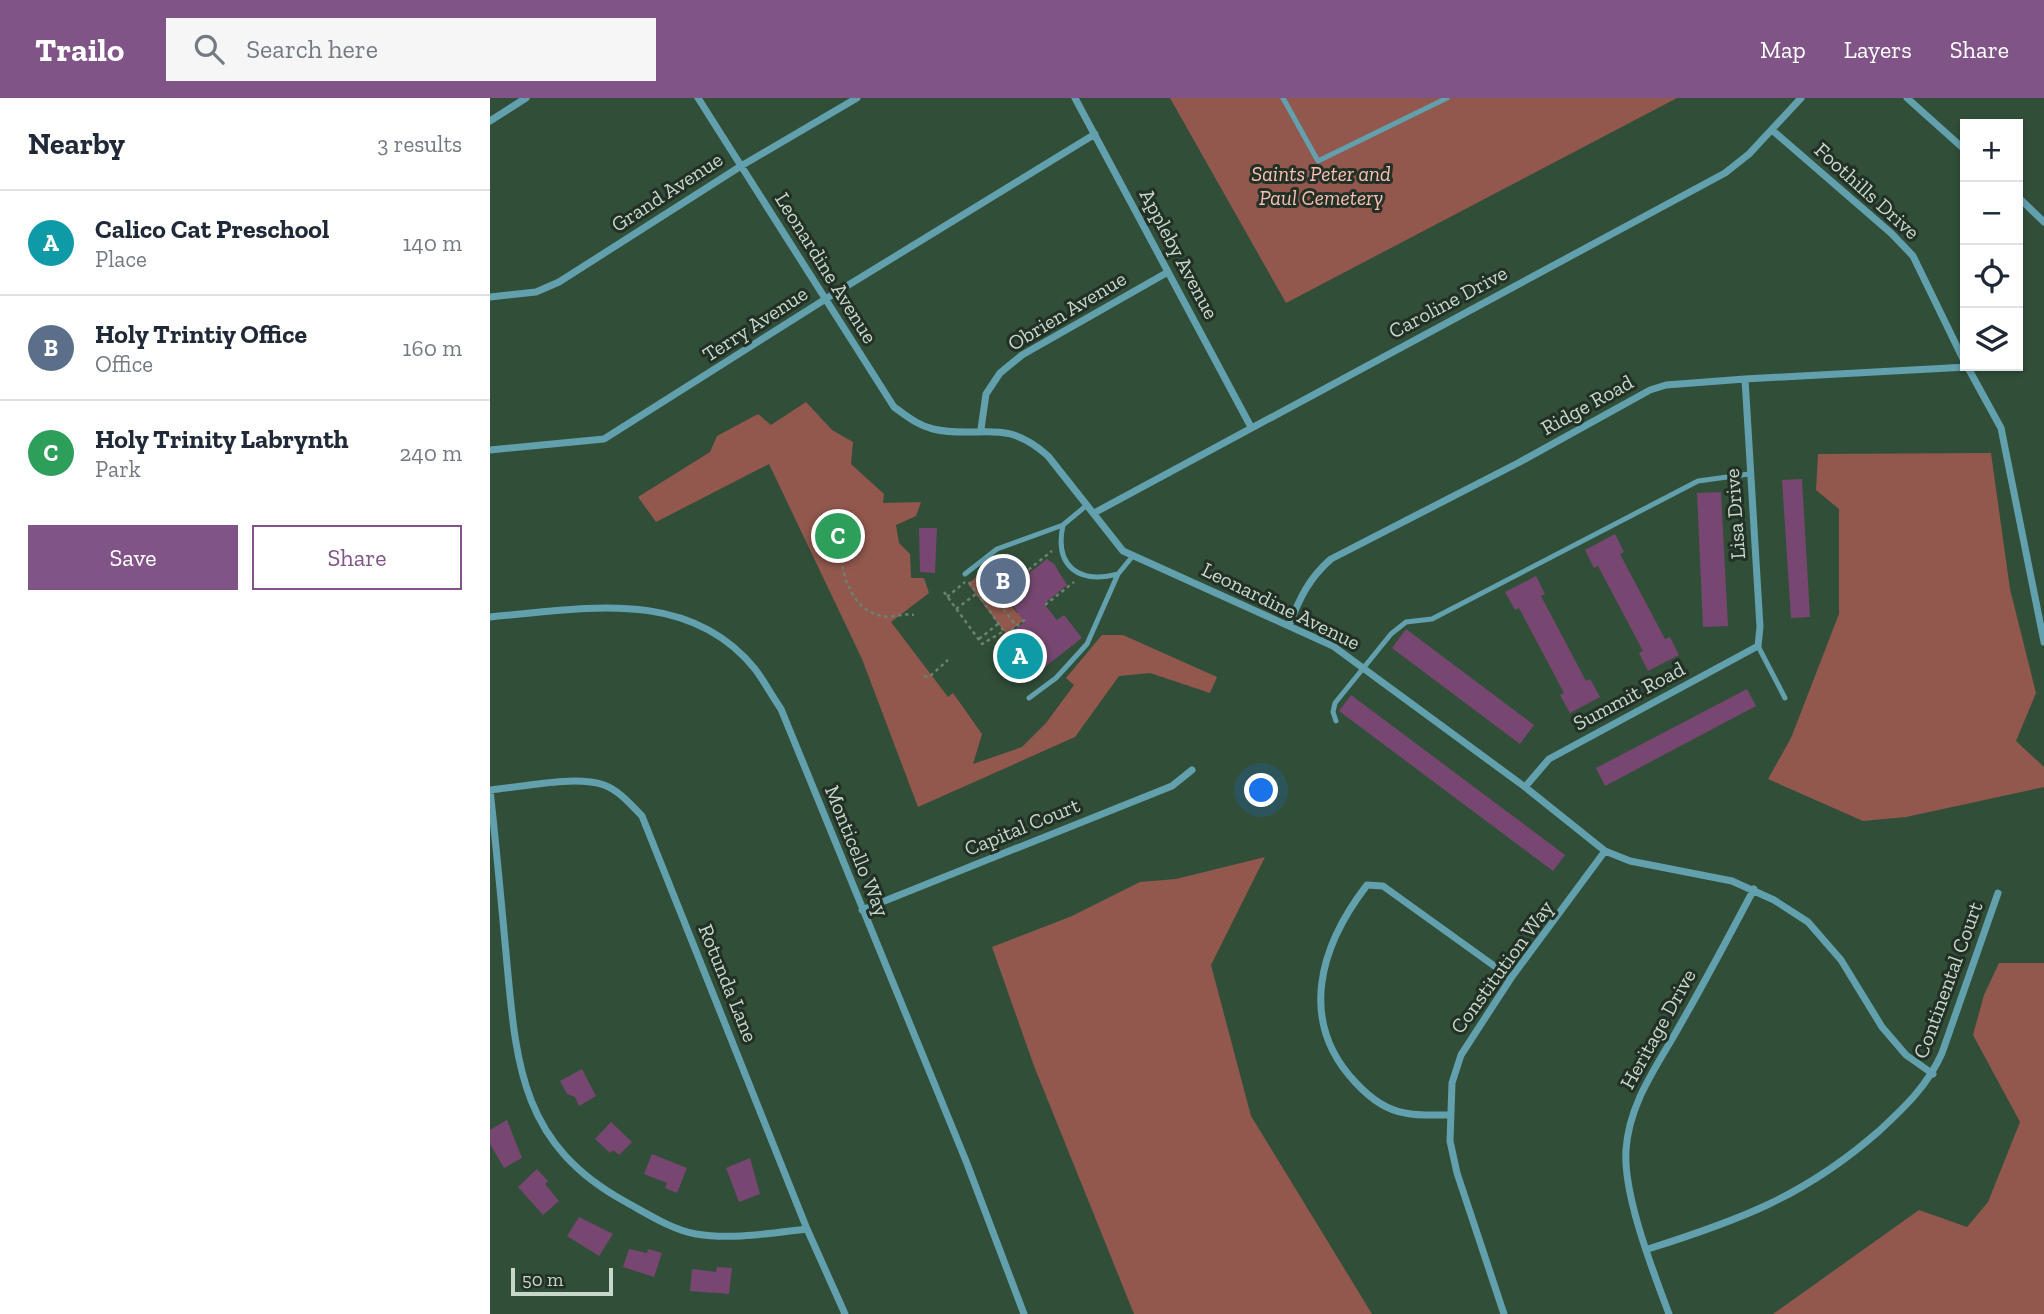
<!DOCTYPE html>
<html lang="en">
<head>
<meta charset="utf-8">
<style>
	:root { --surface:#fff; --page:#f6f6f7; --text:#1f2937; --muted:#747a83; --line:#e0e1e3; --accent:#815488 }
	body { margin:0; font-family:"Zilla Slab",serif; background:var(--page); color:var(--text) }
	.controls { position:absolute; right:21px; top:21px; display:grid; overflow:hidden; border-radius:0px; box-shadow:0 2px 5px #0004 }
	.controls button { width:63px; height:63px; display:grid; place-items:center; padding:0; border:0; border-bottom:2px solid var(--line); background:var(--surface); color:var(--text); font:35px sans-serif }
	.scale { position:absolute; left:21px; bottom:18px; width:102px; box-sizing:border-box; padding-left:7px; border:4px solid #c7d8ca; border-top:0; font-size:19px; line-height:24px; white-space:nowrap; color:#c7d8ca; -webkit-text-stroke:5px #233026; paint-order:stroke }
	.you { position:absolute; left:772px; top:693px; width:24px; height:24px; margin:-18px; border:5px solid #fff; border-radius:50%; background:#1a73e8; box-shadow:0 0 0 10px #1a73e833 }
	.badge { display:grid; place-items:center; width:46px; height:46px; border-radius:50%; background:var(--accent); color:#fff; font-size:23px; font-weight:700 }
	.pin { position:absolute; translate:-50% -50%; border:4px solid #fff; box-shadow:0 2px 7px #0006 }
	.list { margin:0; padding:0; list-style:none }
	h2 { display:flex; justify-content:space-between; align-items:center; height:91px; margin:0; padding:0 28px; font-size:30px }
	h2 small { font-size:23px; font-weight:400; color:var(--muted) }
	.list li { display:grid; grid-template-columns:46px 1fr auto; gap:21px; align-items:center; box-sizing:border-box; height:105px; padding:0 28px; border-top:2px solid var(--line) }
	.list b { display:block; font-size:26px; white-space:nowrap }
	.list p { margin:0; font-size:23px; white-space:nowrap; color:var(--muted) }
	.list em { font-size:23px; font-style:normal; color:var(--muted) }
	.actions { display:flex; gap:14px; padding:21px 28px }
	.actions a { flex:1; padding:16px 0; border:2px solid var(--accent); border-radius:0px; text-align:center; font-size:24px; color:var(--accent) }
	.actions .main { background:var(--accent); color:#fff }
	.icon { flex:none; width:38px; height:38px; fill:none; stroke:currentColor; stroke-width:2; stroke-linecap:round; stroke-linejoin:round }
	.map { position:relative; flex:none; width:1554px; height:1216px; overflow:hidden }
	header { display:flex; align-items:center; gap:42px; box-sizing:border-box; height:98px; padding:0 35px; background:var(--accent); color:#fff }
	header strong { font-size:33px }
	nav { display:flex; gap:38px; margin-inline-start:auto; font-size:24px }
	.search { width:490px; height:63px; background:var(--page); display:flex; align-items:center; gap:18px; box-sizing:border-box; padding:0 24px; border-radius:0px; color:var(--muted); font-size:26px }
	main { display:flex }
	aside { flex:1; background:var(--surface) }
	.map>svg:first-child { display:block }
	.green { fill:#92584d }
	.building { fill:#774771 }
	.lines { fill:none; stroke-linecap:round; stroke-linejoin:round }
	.path { stroke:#6a8270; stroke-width:2.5; stroke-dasharray:3.5 3.5; stroke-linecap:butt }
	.service { stroke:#62a0ad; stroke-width:5 }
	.minor { stroke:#62a0ad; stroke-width:7 }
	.labels { text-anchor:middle; stroke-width:6; stroke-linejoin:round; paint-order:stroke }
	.park-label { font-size:21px; font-style:italic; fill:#fbc0b3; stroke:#233026 }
	.street-label { font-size:21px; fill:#c7d8ca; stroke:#233026 }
</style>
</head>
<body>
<header>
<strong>Trailo</strong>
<div class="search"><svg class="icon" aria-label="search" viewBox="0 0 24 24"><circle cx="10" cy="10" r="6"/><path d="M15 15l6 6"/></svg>Search here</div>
<nav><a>Map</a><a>Layers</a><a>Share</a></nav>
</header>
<main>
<aside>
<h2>Nearby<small>3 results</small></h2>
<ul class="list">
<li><span class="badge" style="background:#0f9aa8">A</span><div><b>Calico Cat Preschool</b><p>Place</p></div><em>140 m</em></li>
<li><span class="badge" style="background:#5c6f8a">B</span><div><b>Holy Trintiy Office</b><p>Office</p></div><em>160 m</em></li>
<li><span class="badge" style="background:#2e9e5b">C</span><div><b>Holy Trinity Labrynth</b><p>Park</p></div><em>240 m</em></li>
</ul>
<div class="actions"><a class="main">Save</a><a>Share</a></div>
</aside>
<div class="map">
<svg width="1554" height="1216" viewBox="0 0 1554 1216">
	<rect width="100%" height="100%" fill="#314e39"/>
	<path class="green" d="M680,0h507l-391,205z
		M316,304l26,28 21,12 -2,22 33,30 -1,9 38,-1 -5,14 -20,9 3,18 11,11 1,24h13l5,15 -38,29 57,75 5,-4 29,41 -9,30 49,-17 24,-24 28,-38 -8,-7 36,-43h21l94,42 -7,16 -60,-20 -31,3 -44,61 -157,70 -56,-148 -93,-195 -113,58 -18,-25 72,-45 7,-16 41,-22 13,11z
		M1501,355l19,136 26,104 -20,48 28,26v20l-138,30 -43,4 -95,-42 23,-41 48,-124v-105l-23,-19 2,-36z
		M496,470l26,32 -3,3 8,10 4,-3 6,8 -21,16 -38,-50z
		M775,759l-54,108 40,151 121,198h-238l-100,-248 -42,-119 80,-31 68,-34 36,-3z
		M1509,865h45v351h-271l146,-104 48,17 21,-25 32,-80 -47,-87 11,-40z"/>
	<path class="building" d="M1312,381l8,138 -19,1 -9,-138z
		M1231,394l7,134 -25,1 -6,-134z
		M429,430h18l-2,45 -15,-1z
		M1125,436l9,18 -4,2 45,85 5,-2 9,18 -31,16 -9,-18 4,-2 -45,-85 -4,2 -9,-18z
		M516,457l17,23 24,-19 7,5 13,21 -23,19 13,16 7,-5 18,23 -59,46 -29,-38 30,-24 -36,-53z
		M1046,478l9,18 -4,2 45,85 4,-2 10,18 -30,16 -10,-18 4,-2 -45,-85 -4,2 -10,-18z
		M916,531l128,96 -14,19 -128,-96z
		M1257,591l9,17 -151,80 -9,-18z
		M861,597l214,160 -12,16 -214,-160z
		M92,971l14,27 -17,10 -4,-9 -8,-3 -7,-13z
		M17,1022l15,38 -18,10 -14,-24v-14z
		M121,1024l21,20 -13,13 -6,-5 -3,3 -15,-14z
		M162,1056l35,14 -10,25 -12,-5 2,-5 -23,-9z
		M260,1060l10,36 -21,8 -13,-34z
		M47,1071l11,12 -3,3 14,17 -16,14 -25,-28z
		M89,1119l34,17 -14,22 -32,-20z
		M139,1151l18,4 1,-4 14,4 -8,24 -31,-10z
		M227,1169l15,1 -3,26 -39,-3 2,-22 24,3z"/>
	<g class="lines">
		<path class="path" d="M348,437v4l-4,-3 3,2 1,-5 1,5 3,-3 -2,4v6l8,-5 -4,-13c-10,-5 -17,1 -15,12l7,6 1,-3 -7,-6 6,8 -7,-7 2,-9 6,-2 -7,9c5,-7 9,-9 16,-1l-8,-8 9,5 -1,9 -5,4 5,-9 -5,6 3,-6 -3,-5h-5l-3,5 6,6c2,28 9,68 43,75 9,2 20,-3 32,-1
			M517,456l14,21
			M533,476l29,-23
			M479,484l37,52 21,-16
			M454,494l38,52 22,-13
			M501,494l25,34
			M457,499l18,-15
			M490,502l20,-15
			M555,507l29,-23
			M466,511l20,-15
			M489,541l19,-15
			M434,578l5,1 19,-17"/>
		<path class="service" d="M793,0l35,63 129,-63
			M573,427c-9,42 16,59 55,49
			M475,476l32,-25 66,-24 24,-20
			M1268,548l27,52
			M539,600l27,-20 31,-34 31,-70 14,-17
			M846,623l-3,-9 2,-9 56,-69 15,-12 26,-3 266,-138 51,-7"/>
		<path class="minor" d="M208,0l196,309c13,9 23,18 39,22 48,11 70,-13 115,27l75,95 210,95 192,141 80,64 25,10 102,20 42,19 34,22 33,38 41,67 24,28 27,19
			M585,0l176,329
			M1417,0l58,52
			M0,23l36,-23
			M1282,32l119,103 22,23 52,107
			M1528,99l26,25
			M0,199l46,-5 23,-10 182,-116 116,-68
			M1477,268l34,62 43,214
			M491,331l5,-35 14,-21 22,-18 146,-83
			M0,352l114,-11 220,-139 271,-166
			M604,415l631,-340 24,-19 52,-56
			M0,519c92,-8 198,-31 265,52 9,12 17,27 26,40l185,452 58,153
			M799,528c10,-27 20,-48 42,-67l187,-96 132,-73 16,-5 79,-6 222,-12
			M1035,689l24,-28 209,-113 2,-19 -15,-248
			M0,692c32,-3 84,-15 114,-5 16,6 27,20 38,31l165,413 38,85
			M0,692c6,54 11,109 16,163 10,108 13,190 118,248 22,12 48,29 72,33 36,6 75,-1 111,-5
			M372,812l310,-124 20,-16
			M958,1017c-14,0 -29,1 -43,-2 -19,-3 -36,-16 -49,-30 -59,-62 -36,-137 11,-198l16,1 128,92
			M1158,1151c92,-29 157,-53 231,-118 26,-24 49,-46 63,-78l56,-160
			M1014,1216l-47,-141 -7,-32 2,-58 9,-28 50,-77 94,-127
			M1179,1216c-16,-43 -46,-119 -43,-164 3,-48 32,-85 54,-125 26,-45 50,-91 74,-136"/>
	</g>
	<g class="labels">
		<g class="park-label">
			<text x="831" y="83">Saints Peter and<tspan x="831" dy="24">Paul Cemetery</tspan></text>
		</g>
		<g class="street-label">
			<text transform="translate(1377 93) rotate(42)" y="7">Foothills Drive</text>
			<text transform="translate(177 94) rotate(-33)" y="7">Grand Avenue</text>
			<text transform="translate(689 156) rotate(62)" y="7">Appleby Avenue</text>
			<text transform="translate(336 170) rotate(58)" y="7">Leonardine Avenue</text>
			<text transform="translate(958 204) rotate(-28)" y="7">Caroline Drive</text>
			<text transform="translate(577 213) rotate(-31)" y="7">Obrien Avenue</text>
			<text transform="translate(265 226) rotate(-33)" y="7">Terry Avenue</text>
			<text transform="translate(1097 307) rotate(-29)" y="7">Ridge Road</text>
			<text transform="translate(1245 416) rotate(-94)" y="7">Lisa Drive</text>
			<text transform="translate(791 508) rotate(26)" y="7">Leonardine Avenue</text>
			<text transform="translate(1139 598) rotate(-28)" y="7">Summit Road</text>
			<text transform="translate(532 729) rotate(-22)" y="7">Capital Court</text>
			<text transform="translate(367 753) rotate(68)" y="7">Monticello Way</text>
			<text transform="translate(1012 869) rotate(-54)" y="7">Constitution Way</text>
			<text transform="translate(1458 882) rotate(-70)" y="7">Continental Court</text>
			<text transform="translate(238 885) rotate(68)" y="7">Rotunda Lane</text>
			<text transform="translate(1168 931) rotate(-61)" y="7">Heritage Drive</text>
		</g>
	</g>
</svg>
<div class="controls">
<button>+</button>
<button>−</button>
<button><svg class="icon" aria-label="locate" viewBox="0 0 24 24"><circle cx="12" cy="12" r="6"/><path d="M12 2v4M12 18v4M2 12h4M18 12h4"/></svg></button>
<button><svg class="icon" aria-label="layers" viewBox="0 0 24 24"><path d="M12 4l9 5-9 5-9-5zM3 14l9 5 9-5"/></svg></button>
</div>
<div class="scale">50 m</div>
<div class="you"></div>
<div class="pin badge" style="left:530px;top:558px;background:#0f9aa8">A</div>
<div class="pin badge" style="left:513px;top:483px;background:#5c6f8a">B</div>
<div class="pin badge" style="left:348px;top:438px;background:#2e9e5b">C</div>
</div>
</main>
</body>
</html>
